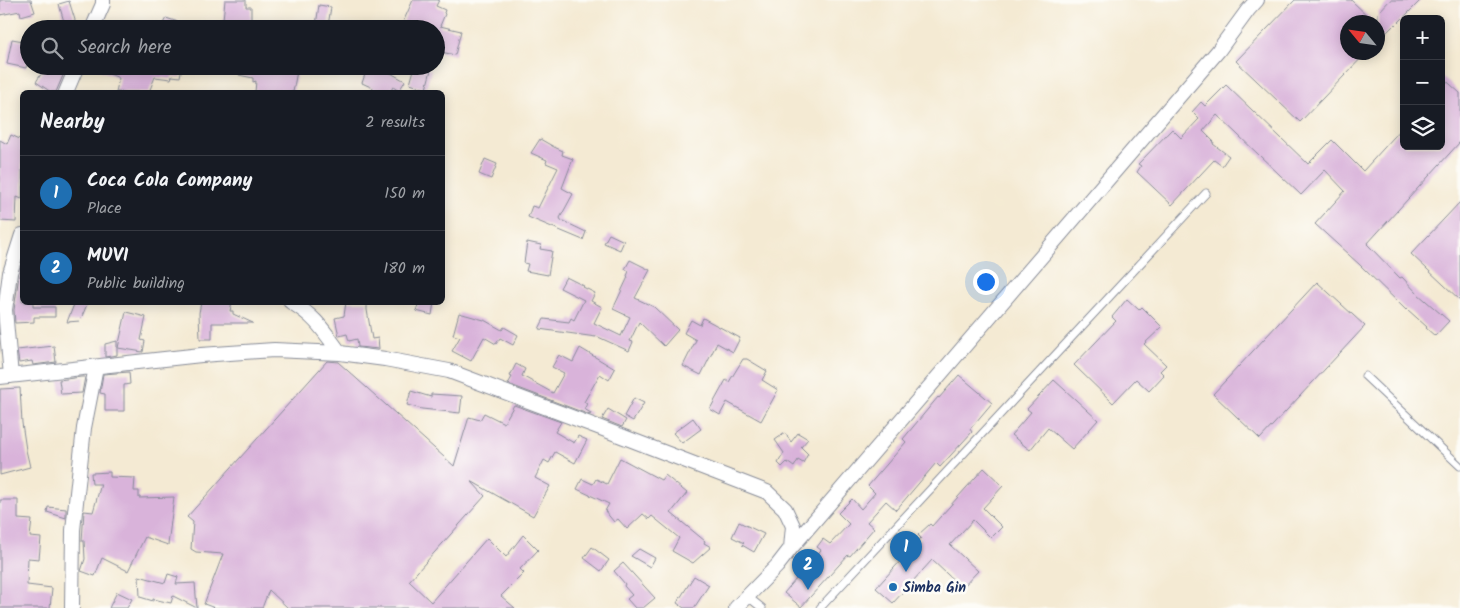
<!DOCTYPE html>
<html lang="en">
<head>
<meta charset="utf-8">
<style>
	:root { --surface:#171b24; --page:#20242c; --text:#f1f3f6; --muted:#9ea1a6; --line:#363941; --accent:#1f6fb2 }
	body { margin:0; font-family:Kalam,sans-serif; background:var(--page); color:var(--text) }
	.controls { position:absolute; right:15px; top:15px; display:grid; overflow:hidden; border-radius:8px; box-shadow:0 2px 12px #0003 }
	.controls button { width:45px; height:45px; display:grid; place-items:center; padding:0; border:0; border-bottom:1px solid var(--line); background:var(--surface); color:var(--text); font:25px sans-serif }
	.compass { position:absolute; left:1340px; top:15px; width:45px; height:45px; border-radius:50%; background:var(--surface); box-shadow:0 2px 12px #0003; rotate:299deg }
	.you { position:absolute; left:985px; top:281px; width:18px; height:18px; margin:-12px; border:4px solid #fff; border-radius:50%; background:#1a73e8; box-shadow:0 0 0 8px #1a73e833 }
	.badge { display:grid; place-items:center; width:32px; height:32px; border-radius:50%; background:var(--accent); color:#fff; font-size:16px; font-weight:700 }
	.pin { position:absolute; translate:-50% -41px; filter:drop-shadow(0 1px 2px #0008) }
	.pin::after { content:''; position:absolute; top:26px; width:18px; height:15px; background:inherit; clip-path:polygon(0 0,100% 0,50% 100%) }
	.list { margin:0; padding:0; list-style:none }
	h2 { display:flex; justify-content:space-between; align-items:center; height:65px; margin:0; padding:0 20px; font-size:21px }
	h2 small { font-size:16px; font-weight:400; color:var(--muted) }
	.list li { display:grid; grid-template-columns:32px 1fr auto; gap:15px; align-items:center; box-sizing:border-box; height:75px; padding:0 20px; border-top:1px solid var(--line) }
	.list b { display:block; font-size:19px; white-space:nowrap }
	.list p { margin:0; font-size:16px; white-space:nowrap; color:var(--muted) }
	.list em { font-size:16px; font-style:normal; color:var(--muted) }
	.icon { flex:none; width:28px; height:28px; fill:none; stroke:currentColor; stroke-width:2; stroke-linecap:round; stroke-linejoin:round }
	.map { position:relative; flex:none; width:1460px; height:608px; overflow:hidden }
	.search { position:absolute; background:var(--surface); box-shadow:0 2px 12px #0003; left:20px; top:20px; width:425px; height:55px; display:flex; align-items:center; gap:12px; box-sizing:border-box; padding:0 18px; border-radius:28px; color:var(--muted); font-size:19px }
	.panel { position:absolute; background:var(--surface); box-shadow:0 2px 12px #0003; left:20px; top:90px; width:425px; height:215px; border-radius:8px }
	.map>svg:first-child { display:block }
	.building { fill:#d9b3da }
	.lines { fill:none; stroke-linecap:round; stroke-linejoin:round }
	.service-casing { stroke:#888c98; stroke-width:9 }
	.minor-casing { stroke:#888c98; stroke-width:16 }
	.service { stroke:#fff; stroke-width:7 }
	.minor { stroke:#fff; stroke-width:14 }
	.poi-dot { fill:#1f6fb2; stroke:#fdfcf7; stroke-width:2 }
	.labels { text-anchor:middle; stroke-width:5; stroke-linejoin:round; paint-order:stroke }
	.poi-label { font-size:14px; font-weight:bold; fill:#1b2f5e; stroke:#fdfcf7; text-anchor:start }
</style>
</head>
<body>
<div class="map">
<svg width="1460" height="608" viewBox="0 0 1460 608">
	<rect width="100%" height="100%" fill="#fdfcf7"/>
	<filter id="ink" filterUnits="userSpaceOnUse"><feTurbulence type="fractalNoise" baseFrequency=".02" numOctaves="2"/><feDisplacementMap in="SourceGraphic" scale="10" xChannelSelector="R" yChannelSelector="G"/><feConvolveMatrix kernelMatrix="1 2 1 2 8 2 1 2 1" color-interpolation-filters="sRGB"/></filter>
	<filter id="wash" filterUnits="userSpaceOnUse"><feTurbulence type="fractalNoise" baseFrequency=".0096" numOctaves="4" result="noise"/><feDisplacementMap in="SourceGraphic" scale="20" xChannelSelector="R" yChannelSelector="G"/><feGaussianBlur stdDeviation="1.12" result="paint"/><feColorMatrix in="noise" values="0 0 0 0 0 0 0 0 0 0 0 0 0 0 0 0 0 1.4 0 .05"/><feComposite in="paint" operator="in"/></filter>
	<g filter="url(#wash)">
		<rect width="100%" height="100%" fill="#f4ead3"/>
		<g id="blocks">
			<path class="building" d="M0,0h31l4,12 -14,4 -1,-5 -20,4z
				M225,0h21v7h5v21l-29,1z
				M413,0h26l-3,6 9,4 -1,3 1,1 -5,12 21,5 -6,24 -19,-4v-22h-36z
				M1295,0h56l23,22h-26v30h19l-67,70 -64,-61z
				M1390,0h31l-25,25 -1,-1 -17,17v-28z
				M69,1l6,19 -2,9h-7l-7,-25z
				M319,5l12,2 -3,19 -12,-1z
				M166,18l27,9v2h-33z
				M12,39l17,3v12l-3,14 -19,-4z
				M46,66h21l-11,26h-5l-15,-10z
				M91,66h91l-2,11 -8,-1 -1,3 -16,-2 -6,15h-33l3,-14z
				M240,66h58l-5,26h-38l1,-11 -3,1v-4l-14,-3z
				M368,66h10l27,15 -6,10 -6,-4 -3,5h-19l2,-4 -11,-5z
				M415,66l16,4 -5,19 -16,-5z
				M1441,76l19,17v49l-93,102 33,34 2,-1 16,17 31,27 -14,15 -9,-8 1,-1 -20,-18 -1,1 -46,-45 -45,-41 30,-33 -20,-21 -24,25 -84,-80 -14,16 11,11 -1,2 16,12 -7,10 -8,-6 -42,45 -35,-33 4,-6 -3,-2 34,-35 9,9 18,-19 -7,-7 9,-10 4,4 21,-21 82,79 24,-24 31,31 41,-45v20h37z
				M11,135l11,5v59l-5,-2 -1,25 -16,-1v-81l7,4z
				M540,139l14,8 9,4 -1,4 11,4 -11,29 11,6 -13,24 1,2 25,12 -3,8 -55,-23 4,-11 6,2 20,-40 -12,-5 1,-3 -16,-7z
				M485,159l12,5 -6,15 -12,-5z
				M1460,202v98l-49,-46z
				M609,234l15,7 -4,9 -16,-7z
				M527,242l14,3 -1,4 12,2 -4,24 -22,-4 2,-7 -4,-1z
				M630,260l20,10 -15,28 19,9 24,23 -14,16 -25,-24 -9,19 3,1 -4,9 -33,-15v1l-57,-8 5,-10 25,3 2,-4 3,2 10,-20 -24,-12 6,-11 18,9 -1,1 12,6 -4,8 11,6 -8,16 27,13 9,-19 -17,-8 15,-32 -1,-1 2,-5 -4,-2z
				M22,263v39h11v5h22v10h-21v5l-19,1 -1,-13 5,-35z
				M1317,282l48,44 -105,113 -47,-45z
				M1127,299l12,11 3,-3 20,20 -18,17 22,21 -6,6 4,4 -15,16 -13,-12 -23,24 -39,-38 42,-44 -4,-4z
				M75,302h13l-8,19 -13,1z
				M201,302h31l-2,9h3v3l20,9h-41v16h-12l-1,-26z
				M346,302h21v8l5,29 6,-1 1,11 -21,-2 -1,-8 -8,2 -2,-7 -8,2 -4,-18 9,-2z
				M419,302h15l-2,13 -16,-4z
				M126,312l20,5 -5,23 4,1 -2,11 -25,-4z
				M459,313l25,7 18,10 2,-3 14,8 -5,10 -13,-7 -4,6 -12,-7 -13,24 -19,-10 8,-14 -7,-2z
				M703,318l37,20 -7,14 -16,-9 -16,32 -18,-9 13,-26 -12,-7 7,-13 9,5z
				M117,341v14l-12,2v-13z
				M54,346l2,16 -23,3 -1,-4 -13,2 -2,-13z
				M580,348l35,21 -6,11 -9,-6 -16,28 3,2 -3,5 7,4 -1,2 -82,-31 4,-7 -2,-1 6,-12 9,5 -3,7 31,17 11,-20 -12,-6 7,-12 14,7z
				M743,359h4l20,12 -5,9 16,10 -17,31 -34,-19 -7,13 -10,-6 16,-29 3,2z
				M327,361l11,1 116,104 15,-49 11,3 4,-7 20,10 10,-18 47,17 -6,10 19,11 4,-7 9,4 -12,23 -20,-11 -6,11 -5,-3 -9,18 15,8 -17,30 -62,-35 14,15 -76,85 22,21 56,-64 19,19 17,-22 15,15 -18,19 4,4 -23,23 14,12h-227l-19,-18 -7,18h-47l-11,-4 19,-50 -27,-2 -5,-3 2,-27 -6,-5z
				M129,372l1,12 -6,1v26h-19v-17l-5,-1 3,-19z
				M959,375l33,28 -22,26 2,3 -32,35 -4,-4 -40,47 -10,-9 -19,21 7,6 -24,28 -2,-1 -47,52 -17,-14 37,-43 -4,-3 6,-8 7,5 19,-20 -11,-11 14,-14 9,10 14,-16 -7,-7 38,-44 -3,-3 35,-42 1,1z
				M81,377h4l-3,16 -21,1 -2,-14z
				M1054,380l44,40 -26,29 -24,-21 -18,22 -19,-15 20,-23 -4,-3z
				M20,388l2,35 4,27 4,17 -30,8v-86z
				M411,391l20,6v-3l31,2 -2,17 -38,-4 -15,-4z
				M634,398l10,5 -11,18 -9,-5z
				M608,409l18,11 -4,7 -20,-8z
				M693,418l8,11 -19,14 -9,-10z
				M785,433l6,9 7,-9 10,6 -7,8 7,7 -5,9 -5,-3 -4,7 -7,-5 -5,5 -4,-4 6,-10 -9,-13z
				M620,458l41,22 4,-5 22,18 -16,20 34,28 -1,2 7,4 -18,16 -21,-12 7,-13 -27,-22 -3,3 -6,-5 -16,15 -9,-10 -4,3 -9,-11 4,-7 -32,-15 5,-10 11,5 3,-5 11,5z
				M984,468l19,18 -20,22 19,19 -11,11 -18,-18 -23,25 28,26 -16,17 -30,-28 -39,43 -17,-15 45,-50 -3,-3 12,-11 2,2z
				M110,472v5l25,1 -1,13h5v7l35,-1 -6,48 -23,-8 -17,34 -26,-13 -7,18 -14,-5 4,-12 -1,-18h-2l2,-30 9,1 8,-28h-9l-1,-11z
				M0,500h18v19l14,1 -2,17 11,1 -2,21 -11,-1 -1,27 25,3 -2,20h-50z
				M48,507l18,2v9l-19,-6z
				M739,522l25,12 -10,18 -12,-7 2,-2 -12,-6z
				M592,547l17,13 -8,11 -17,-13z
				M639,549l16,9 -5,9 -19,-11z
				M623,563l32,35 -12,10h-8l-8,-9 5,-4 -8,-9 1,-2 -11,-13z
				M168,574l10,3 -2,7 19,-1 2,25 -24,-12 -2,7 -18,-4v2l-13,-4 -1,-21 26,7z
				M694,576l15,9 -15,23h-10l-7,-5z
				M117,592l15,7 -5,9h-18z"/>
		</g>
	</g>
	<g filter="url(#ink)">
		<use href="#blocks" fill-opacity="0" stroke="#888c98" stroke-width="1"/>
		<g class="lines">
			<g class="service-casing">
				<path id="service" d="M1365,376l95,90
					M747,596l15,12
					M820,608l386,-415"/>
			</g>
			<g class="minor-casing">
				<path id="minor" d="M92,29l11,-25v-4
					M66,92l11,-26
					M291,302c25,15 32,28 49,51
					M11,376l-6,-66 5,-37 12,-38
					M0,377l201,-22 73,-5 66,3 45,6 64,12 149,56 169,65 18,17 8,17 -2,22 -14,18 -41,42
					M791,548l427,-497 30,-41 9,-10
					M72,608l1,-78 11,-102 12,-61"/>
			</g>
			<use href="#service" class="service"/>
			<use href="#minor" class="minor"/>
		</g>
	</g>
	<circle class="poi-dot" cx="893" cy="587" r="5"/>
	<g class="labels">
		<g class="poi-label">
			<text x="903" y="592">Simba Gin</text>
		</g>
	</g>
</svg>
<div class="controls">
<button>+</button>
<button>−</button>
<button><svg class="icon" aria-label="layers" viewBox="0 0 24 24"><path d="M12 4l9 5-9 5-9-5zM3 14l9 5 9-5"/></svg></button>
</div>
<svg class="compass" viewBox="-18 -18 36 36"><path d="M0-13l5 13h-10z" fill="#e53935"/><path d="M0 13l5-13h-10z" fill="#9ea1a6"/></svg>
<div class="you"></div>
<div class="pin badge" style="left:906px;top:572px">1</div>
<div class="pin badge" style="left:808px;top:590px">2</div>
<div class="search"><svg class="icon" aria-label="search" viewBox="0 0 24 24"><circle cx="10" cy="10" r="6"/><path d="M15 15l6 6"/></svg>Search here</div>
<section class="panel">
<h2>Nearby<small>2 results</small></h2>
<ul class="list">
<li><span class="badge">1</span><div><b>Coca Cola Company</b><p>Place</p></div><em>150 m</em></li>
<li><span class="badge">2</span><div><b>MUVI</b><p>Public building</p></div><em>180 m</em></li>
</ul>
</section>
</div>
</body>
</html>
